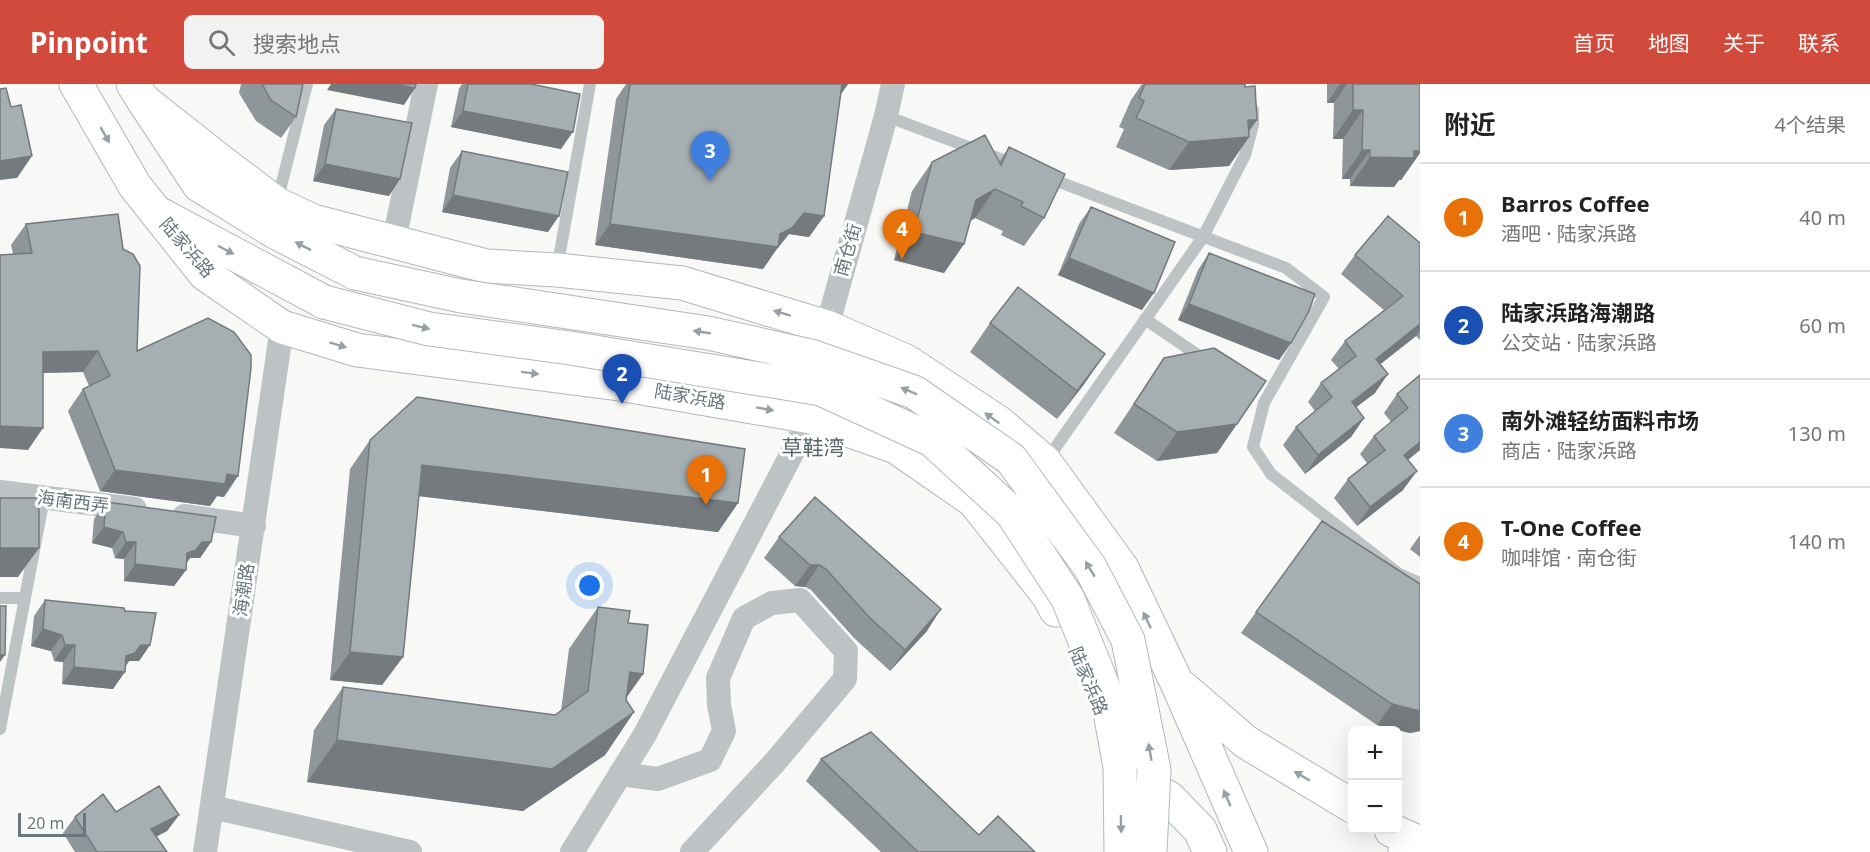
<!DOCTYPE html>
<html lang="zh">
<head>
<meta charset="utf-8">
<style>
	:root { --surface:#fff; --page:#f2f2f2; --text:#222; --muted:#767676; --line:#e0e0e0; --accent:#d24a3b }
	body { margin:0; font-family:"Noto Sans","Noto Sans SC",sans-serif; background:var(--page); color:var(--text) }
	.controls { position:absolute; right:18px; bottom:18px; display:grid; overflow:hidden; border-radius:9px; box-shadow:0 6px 24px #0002 }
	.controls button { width:54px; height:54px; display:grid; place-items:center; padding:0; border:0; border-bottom:2px solid var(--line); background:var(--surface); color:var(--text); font:30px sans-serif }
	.scale { position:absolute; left:18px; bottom:15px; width:68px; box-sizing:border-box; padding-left:6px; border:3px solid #66777e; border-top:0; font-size:16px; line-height:21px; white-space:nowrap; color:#66777e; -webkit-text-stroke:4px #fff; paint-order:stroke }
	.you { position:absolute; left:590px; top:502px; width:21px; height:21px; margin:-15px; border:4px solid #fff; border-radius:50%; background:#1a73e8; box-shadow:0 0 0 9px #1a73e833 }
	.badge { display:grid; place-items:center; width:39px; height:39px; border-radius:50%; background:var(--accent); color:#fff; font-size:20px; font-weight:700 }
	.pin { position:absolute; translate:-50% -50px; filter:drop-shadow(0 2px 3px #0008) }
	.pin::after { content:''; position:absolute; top:32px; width:21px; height:18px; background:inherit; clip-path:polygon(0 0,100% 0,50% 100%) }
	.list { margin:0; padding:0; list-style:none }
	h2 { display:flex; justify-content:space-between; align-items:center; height:78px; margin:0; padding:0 24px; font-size:26px }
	h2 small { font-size:20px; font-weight:400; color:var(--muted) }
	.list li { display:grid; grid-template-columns:39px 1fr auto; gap:18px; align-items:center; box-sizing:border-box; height:108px; padding:0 24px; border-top:2px solid var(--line) }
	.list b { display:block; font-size:22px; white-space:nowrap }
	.list p { margin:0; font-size:20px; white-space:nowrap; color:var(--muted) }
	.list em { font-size:20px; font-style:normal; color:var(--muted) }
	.icon { flex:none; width:33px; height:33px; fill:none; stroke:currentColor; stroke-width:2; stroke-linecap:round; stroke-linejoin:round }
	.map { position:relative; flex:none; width:1420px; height:768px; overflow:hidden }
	header { display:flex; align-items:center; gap:36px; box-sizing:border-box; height:84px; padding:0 30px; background:var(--accent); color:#fff }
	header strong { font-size:28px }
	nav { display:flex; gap:33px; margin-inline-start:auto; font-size:21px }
	.search { width:420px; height:54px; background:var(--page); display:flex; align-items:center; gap:15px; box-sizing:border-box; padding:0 21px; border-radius:9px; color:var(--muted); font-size:22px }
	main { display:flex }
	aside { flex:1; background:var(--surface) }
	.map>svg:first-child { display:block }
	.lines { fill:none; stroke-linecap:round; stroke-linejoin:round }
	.primary-casing { stroke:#b1b7ba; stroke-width:35 }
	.trunk-casing { stroke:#b3b8ba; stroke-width:35 }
	.service { stroke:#bdc3c5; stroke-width:12 }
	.minor { stroke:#bdc3c5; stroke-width:24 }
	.primary { stroke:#fff; stroke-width:33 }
	.trunk { stroke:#fff; stroke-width:33 }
	.trunk-bridge-casing { stroke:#b3b8ba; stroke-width:35; stroke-linecap:butt }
	.trunk-bridge { stroke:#fff; stroke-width:33 }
	.wall { fill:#8e9699 }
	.shaded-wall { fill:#747a7d }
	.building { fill:#a5afb2; stroke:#747a7d; stroke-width:1.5 }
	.oneway { fill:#94a0a5 }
	.labels { text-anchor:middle; stroke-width:6; stroke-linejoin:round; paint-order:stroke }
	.street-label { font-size:18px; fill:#66777e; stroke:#fff }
	.quarter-label { font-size:21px; fill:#57646a; stroke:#fff }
</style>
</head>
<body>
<header>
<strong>Pinpoint</strong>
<div class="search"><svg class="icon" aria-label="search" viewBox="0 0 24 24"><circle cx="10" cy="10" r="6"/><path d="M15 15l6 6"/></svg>搜索地点</div>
<nav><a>首页</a><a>地图</a><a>关于</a><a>联系</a></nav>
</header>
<main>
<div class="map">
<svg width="1420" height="768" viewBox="0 0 1420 768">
	<rect width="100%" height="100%" fill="#f8f8f6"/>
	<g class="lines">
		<g class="primary-casing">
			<path id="primary" d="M76,0l59,102 70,88 77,53 75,23 262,34 192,33 85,30 78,54 74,94 8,15
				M133,0l10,16 76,60 58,44 36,17 173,45 71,4 125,13 145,44 79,34 92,61 47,40 77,106 55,115 74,169
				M1182,603l64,55 106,64
				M1133,688l8,11 28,15 31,32 10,22
				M1391,746l29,13"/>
		</g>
		<g class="trunk-casing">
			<path id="trunk" d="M143,16l56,85 76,47 80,41
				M156,128l168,90
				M1405,768l15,-8"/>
		</g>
		<path class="service" d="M886,32l130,49
			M1046,93l240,91 38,29 -60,106 -11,44 18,27 128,100 21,9
			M277,118l30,-118
			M557,185l33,-185
			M1145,235l60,41
			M1046,377l157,-224 42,-82 8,-30v-15
			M0,514h25
			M0,645l44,-231"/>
		<path class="minor" d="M394,157l32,-157
			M824,258l3,-15 59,-211 7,-32
			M0,408l135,17
			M184,432l70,10
			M620,690l38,5 52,-19 14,-29 -5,-26 -1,-27 26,-60 28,-15 28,-3 46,51 -1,28 -70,83 -83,90
			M212,723l198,45
			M205,768l77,-525
			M572,768l72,-116 167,-319 3,-14"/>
		<use href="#primary" class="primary"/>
		<use href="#trunk" class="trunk"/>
		<g class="trunk-bridge-casing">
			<path id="trunk-bridge" d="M355,189l106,23 247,37 103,23 103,36 97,67 79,108 38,73 26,130 -4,82
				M324,218l105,27 141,19 251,41 111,51 80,73 56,86 39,97 13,71 1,85"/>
		</g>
		<use href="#trunk-bridge" class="trunk-bridge"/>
	</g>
	<path class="wall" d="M241,0h62l-7,33 -15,21 -25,-17 -17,-28z
		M462,0h69l30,65 -110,-22 8,-38z
		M626,0h222l-7,10 -17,122 -15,21 -20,-3 -13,16 -13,19 -168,-24 21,-146z
		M1142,0h103l12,36 -9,12 1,5 -20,29 -60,4 -53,-23 8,-18 -5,-2 12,-27z
		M1327,0h93v69l-19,27h-2l-5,7 -44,-1v-7h-8l1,-40h-10l1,-36h-7z
		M336,25l53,87 -76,-15 11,-56z
		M1009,63l35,71 -20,28 -23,-11 2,-4 -28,-13 -5,3 -6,23 -20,29 -50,-13 18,-69 20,-29h67z
		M462,67l86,81 -106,-20 8,-44z
		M1091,123l51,103 -84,-35 21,-51z
		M26,140l97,25 14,102 87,146 -7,-1 -7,10 -110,-15 -32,-80 15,-22 6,-3 -6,-14 -40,1 -15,77 -15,-196 -2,-9z
		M1420,159v97l-4,-4 -36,28 -5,29 -19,14 8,11 -13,19 -46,37 -22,-29 13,-18 19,-16 -7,-9 13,-19 18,-14 -8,-9 14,-19 39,-31 -43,-36 14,-19z
		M1209,169l82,90 -12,17 -101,-40 20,-50z
		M990,239l95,60 -28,36 -87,-67z
		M1164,274l73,66 -20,29 -60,8 -43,-28z
		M1420,291v75l-12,10 -5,30 -46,36 -23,-28 14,-19 19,-16 -7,-9 14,-18 17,-14 -7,-9 13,-19z
		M370,356l368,63 -20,29 -299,-36 -16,161 -21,28 -52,-5 20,-211z
		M106,418l105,40 -11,16h-10l-4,6v6l-12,16 -50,-5v-22l-9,-1 -3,-10 -20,-5 2,-24z
		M1420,451v22l-10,-8z
		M779,453l148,94 -37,40 -36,-33 -43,-48 -6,-3 -10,-1 -31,-28z
		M1420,500v147l-10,2 -33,-8 -136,-92 15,-21z
		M45,516l80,11 25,34 -11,16h-10l-16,28 -51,-5 1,-22 -9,-1 -3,-10 -20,-5 3,-30z
		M598,523l30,16 15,51 -16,23 -1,3 8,12 -29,43 -82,56 -216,-29 7,-52 29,-43 212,28 6,-4 8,-62z
		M821,675l158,76 56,17h-154l-75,-71z
		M116,728l63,3 -12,16 -11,6 11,15h-92l-12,-19 12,-16z"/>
	<path class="shaded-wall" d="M331,0h63l21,4 -11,17 -77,-15z
		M838,0h10l-10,14z
		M1340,0h7l-13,19h-7z
		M1353,26h10l-20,29h-10z
		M463,27l110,21 -12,17 -110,-22z
		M1248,36h9l-13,18 5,-1 -20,29 -60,4 20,-28z
		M1362,66h8l-20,29h-8z
		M1414,67h6v2l-19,27h-2l-5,7 -44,-1 20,-29z
		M32,72l-15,22 -17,2v-19z
		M325,80l75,15 -11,17 -76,-15z
		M995,105l-20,29 -19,11 20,-29z
		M453,111l106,21 -11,16 -106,-20z
		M804,129l20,3 -15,21 -20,-3 -13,16 -13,19 -168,-24 15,-21 170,10z
		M914,148l50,12 -20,29 -50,-13z
		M1069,174l85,35 -12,17 -84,-35z
		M1189,220l102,39 -12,17 -101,-40z
		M1420,240v6l-4,6 -53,42 13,-19z
		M98,267l-15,21 -55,1 15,-21z
		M1105,270l-20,29 -28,36 20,-28z
		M1388,290l-13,19 -37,28 14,-19z
		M1364,334l-13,19 -46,37 13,-19z
		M1237,340l-20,29 -60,8 20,-29z
		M0,342l43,2 -15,22 -28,-2z
		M1420,358v8l-29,23 13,-18z
		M422,381l316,38 -20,29 -317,-38z
		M115,386l112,4 11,2 -14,21 -7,-1 -7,10 -110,-15z
		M1417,387l-14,19 -46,36 13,-19z
		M104,443l19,5 -11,16 -20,-5z
		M126,458h10l-12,17 -9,-1z
		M202,458h9l-11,16h-10z
		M0,464h39l-21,29h-18z
		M196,466l-12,16 2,4 -12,16 -50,-5 11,-17 52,-11z
		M810,481h9l-14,22 -10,-1z
		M941,525l-14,22 -37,40 15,-21z
		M43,545l19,6 -11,16 -20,-5z
		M65,561h10l-12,17 -9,-1z
		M141,561h9l-11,16h-10z
		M350,568l53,5 -21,28 -52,-5z
		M135,569l-12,16 2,3 -12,17 -51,-5 12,-17 52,-11z
		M0,571h5l-5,7z
		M630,588l13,2 -30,42z
		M1392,620l28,7v20l-10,2 -33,-8z
		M634,628l-29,43 -82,56 -216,-29 30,-42z
		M179,731l-12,16 -28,14 12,-16z"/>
	<path class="building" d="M262,0h41l-7,33 -25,-17z
		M394,0h22l-1,4z
		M468,0h63l49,10 -7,38 -110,-21z
		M630,0h212l-18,132 -20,-3 -12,15 -12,6 -2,13 -168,-23z
		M1145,0h100v3l10,-1 2,34h-9l1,17 -60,5 -53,-24 8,-17 -5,-3z
		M1353,0h67v67h-6v7l-44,-1v-7h-8l1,-40h-10z
		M6,4l5,19 10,-2 11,51 -32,5v-72z
		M336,25l76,14 -12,56 -75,-15z
		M985,51l16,30 8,-18 56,27 -21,44 -23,-12 2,-4 -28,-13 -19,11 -12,44 -50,-12 18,-70z
		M462,67l106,21 -9,44 -106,-21z
		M1091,123l84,35 -21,51 -85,-35z
		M118,130l5,35 10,5 7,12 -3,85 71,-33 26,14 17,23v13l-13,108 -11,-2 -2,10 -110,-14 -32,-81 27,-13 -12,-25 -55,1v76l-43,-2v-171l32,-2 -6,-29z
		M1388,132l32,27v81l-44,35 12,15 -36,28 12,16 -46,37 -22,-28 36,-30 -11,-14 35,-27 -11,-15 58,-45 -48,-41z
		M1209,169l106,41 -6,17 -18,32 -102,-39z
		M1018,203l87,67 -28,37 -87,-68z
		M1214,264l52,33 -29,43 -60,8 -43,-28 30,-46z
		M1420,291v67l-16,13 13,16 -47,36 -22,-28 37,-29 -11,-14 34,-28 -11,-14z
		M417,313l328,52 -7,54 -316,-38 -19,192 -53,-5 20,-212z
		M815,413l126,112 -36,41 -36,-33 -43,-48 -7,-4h-9l-31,-28z
		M0,414h39v50h-39z
		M106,418l110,15 -5,25h-9l-6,8 -9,3 -1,17 -51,-6 1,-22h-10l-3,-10 -19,-5z
		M1322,437l98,63v127l-28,-7 -136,-92z
		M45,516l79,8 1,3 31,2 -6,32h-9l-6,8 -9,3 -1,16 -51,-5 1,-22h-10l-3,-10 -19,-6z
		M0,522h6l-1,49h-5z
		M598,523l32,4 -2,12 20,2 -5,49 -13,-2 -4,28 8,12 -82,57 -215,-29 6,-53 212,28 33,-24z
		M871,648l108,103 19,-19 37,36h-117l-97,-93z
		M159,702l20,29 -28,14 16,23h-70l-22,-35 28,-23 13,18z"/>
	<defs><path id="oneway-solid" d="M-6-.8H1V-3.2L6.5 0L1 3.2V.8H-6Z" transform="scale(1.5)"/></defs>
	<g class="oneway">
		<use href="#oneway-solid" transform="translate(105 51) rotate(60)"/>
		<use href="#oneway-solid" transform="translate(303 162) rotate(-153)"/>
		<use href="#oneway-solid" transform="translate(226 166) rotate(28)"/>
		<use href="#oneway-solid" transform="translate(782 229) rotate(-163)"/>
		<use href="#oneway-solid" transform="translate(421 243) rotate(14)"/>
		<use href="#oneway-solid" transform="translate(702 248) rotate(-171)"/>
		<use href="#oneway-solid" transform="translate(338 261) rotate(17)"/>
		<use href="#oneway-solid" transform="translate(530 289) rotate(7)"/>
		<use href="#oneway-solid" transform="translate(909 307) rotate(-157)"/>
		<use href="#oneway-solid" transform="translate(765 325) rotate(10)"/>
		<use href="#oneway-solid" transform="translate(992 334) rotate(-145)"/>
		<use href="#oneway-solid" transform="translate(1090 485) rotate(-121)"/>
		<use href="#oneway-solid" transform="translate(1147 536) rotate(-115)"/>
		<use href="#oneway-solid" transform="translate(1150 668) rotate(-100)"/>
		<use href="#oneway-solid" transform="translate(1302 692) rotate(-149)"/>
		<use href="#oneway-solid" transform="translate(1227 714) rotate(-113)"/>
		<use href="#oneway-solid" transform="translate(1121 740) rotate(89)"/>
	</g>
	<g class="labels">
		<g class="street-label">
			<text transform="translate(187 164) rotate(49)" y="6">陆家浜路</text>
			<text transform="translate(848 166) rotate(-74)" y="6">南仓街</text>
			<text transform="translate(690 313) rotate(10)" y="6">陆家浜路</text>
			<text transform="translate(73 418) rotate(7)" y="6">海南西弄</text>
			<text transform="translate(244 506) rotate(-82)" y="6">海潮路</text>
			<text transform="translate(1088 597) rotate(67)" y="6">陆家浜路</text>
		</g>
		<g class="quarter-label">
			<text x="813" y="371">草鞋湾</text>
		</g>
	</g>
</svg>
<div class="controls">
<button>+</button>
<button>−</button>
</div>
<div class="scale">20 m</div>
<div class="you"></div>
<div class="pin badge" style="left:706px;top:421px;background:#e8710a">1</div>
<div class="pin badge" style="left:622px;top:320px;background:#1a4fb4">2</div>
<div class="pin badge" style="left:710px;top:97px;background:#3f7fe0">3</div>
<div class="pin badge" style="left:902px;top:175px;background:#e8710a">4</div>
</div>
<aside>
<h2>附近<small>4个结果</small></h2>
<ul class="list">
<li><span class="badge" style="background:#e8710a">1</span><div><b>Barros Coffee</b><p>酒吧 · 陆家浜路</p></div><em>40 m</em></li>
<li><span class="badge" style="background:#1a4fb4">2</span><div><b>陆家浜路海潮路</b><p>公交站 · 陆家浜路</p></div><em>60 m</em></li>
<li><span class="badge" style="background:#3f7fe0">3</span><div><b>南外滩轻纺面料市场</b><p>商店 · 陆家浜路</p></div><em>130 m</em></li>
<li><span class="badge" style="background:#e8710a">4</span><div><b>T-One Coffee</b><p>咖啡馆 · 南仓街</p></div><em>140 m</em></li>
</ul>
</aside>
</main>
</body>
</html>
